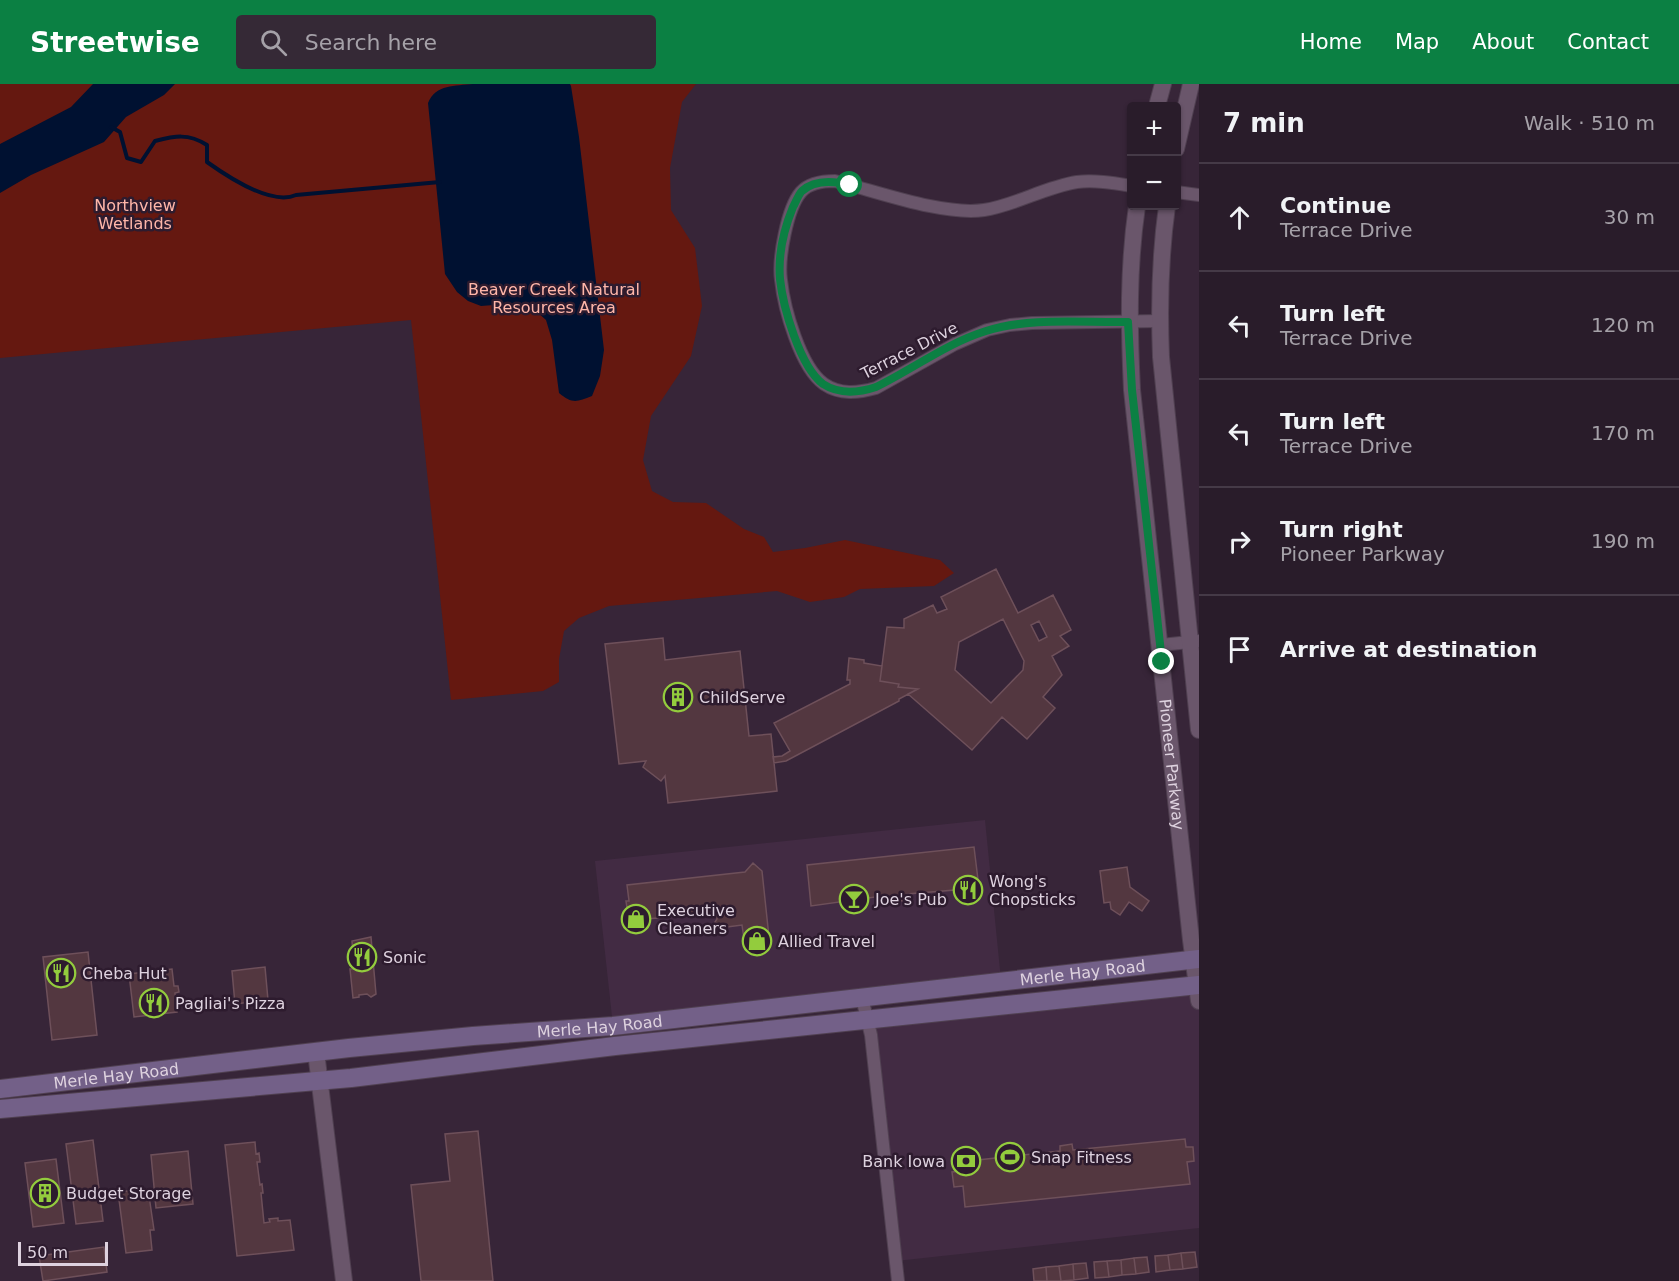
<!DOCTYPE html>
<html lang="en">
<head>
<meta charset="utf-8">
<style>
	:root { --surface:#291c2a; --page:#352936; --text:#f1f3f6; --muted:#a5a1a8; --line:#453a47; --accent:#0b8043 }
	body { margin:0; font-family:"DejaVu Sans",sans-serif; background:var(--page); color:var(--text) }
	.controls { position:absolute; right:18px; top:18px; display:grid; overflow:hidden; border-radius:6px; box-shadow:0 2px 4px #0004 }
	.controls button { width:54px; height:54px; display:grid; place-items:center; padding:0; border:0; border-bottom:2px solid var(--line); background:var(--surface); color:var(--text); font:30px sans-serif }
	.scale { position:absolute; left:18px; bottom:15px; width:90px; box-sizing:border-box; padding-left:6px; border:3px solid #ded2df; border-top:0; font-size:16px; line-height:21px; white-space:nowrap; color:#ded2df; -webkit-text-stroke:4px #2d1b2e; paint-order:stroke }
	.stop { position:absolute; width:18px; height:18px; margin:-14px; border:4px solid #0b8043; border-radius:50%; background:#fff }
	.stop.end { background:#0b8043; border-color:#fff; box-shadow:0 2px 6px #0008 }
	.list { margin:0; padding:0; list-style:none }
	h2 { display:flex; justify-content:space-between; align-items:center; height:78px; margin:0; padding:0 24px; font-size:26px }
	h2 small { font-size:20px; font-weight:400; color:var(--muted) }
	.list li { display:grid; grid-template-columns:39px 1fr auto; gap:18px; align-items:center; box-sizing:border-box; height:108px; padding:0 24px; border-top:2px solid var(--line) }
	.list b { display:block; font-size:22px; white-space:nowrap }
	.list p { margin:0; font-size:20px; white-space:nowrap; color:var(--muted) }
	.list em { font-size:20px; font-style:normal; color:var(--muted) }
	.icon { flex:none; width:33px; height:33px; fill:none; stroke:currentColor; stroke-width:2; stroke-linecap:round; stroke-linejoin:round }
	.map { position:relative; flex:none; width:1199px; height:1197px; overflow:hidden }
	header { display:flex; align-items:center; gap:36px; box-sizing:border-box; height:84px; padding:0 30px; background:var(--accent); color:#fff }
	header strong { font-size:28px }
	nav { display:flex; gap:33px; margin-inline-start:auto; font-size:21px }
	.search { width:420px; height:54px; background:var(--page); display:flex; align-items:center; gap:15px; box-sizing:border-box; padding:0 21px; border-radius:6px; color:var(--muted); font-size:22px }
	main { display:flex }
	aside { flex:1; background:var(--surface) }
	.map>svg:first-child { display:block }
	.built { fill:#422b43 }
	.green { fill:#651810 }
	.water { fill:#001131 }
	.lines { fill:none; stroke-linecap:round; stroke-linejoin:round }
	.stream { stroke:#001131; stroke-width:4 }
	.building { fill:#533740; stroke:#6e505a; stroke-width:1.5; fill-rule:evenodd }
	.minor-casing { stroke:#504051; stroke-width:14 }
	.tertiary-casing { stroke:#504051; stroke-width:18 }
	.secondary-casing { stroke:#504051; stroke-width:20 }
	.minor { stroke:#6a566b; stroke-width:12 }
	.tertiary { stroke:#6a566b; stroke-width:16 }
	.secondary { stroke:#736088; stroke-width:18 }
	.route { stroke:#0b8043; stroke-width:8 }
	.labels { text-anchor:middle; stroke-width:5; stroke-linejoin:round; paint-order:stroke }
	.park-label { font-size:16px; fill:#ffb6a9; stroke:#2d1b2e }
	.street-label { font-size:16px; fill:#ded2df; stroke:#2d1b2e }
	.poi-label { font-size:16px; fill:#ded2df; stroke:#2d1b2e; text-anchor:start }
</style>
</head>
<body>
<header>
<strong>Streetwise</strong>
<div class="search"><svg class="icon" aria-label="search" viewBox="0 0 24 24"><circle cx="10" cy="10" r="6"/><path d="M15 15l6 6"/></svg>Search here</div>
<nav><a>Home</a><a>Map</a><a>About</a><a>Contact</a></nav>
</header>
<main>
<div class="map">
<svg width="1199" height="1197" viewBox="0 0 1199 1197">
	<rect width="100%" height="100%" fill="#372538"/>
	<path class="built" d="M985,736l16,160 -388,46 -18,-165z
		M1196,901l3,16v227l-303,33 -28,-242z"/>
	<path class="green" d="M0,0h696l-14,18 -12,66 1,42 24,38 7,58 -11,50 -40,60 -8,44 9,31 21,11 33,1 38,26 20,8 9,15 32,-4 40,-8 95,20 14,13 -20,13 -74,3 -16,8 -34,5 -33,-11 -168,15 -30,12 -15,13 -5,28v23l-16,9 -92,9 -40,-380 -411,38z"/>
	<path class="water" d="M93,0h82l-11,11 -38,22 -22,25 -73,33 -31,18v-49l71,-37z
		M473,0h97l1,2 8,51 25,213 -4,26 -8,20c-15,6 -20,8 -33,-3l-7,-53 -6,-20 -10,-9 -17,-8 -38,3 -13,-5 -11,-9 -12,-18 -17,-171c8,-19 27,-17 45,-19z"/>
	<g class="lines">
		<path class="stream" d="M111,43l9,5 7,26 14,4 14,-21c20,-5 33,-8 52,4v17c21,15 64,44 89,33l144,-13"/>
	</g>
	<path class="building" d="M996,485l22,44 35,-18 18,35 -11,6 9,10 -17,10 10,19 -19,22 12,11 -28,31 -25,-22 -30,33 -64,-56 10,-5 -20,-2 1,-3 -19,-3 7,-54 17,1v-9l29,-14 4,8 10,-4 -6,-12zM1003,535l21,42 -1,9 -32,33 -36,-33 4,-28zM1039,537l8,16 -8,4 -8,-16z
		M663,554l2,22 75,-9 9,85 22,-2 6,57 -109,12 -3,-27 -4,5 -18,-14 3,-6 -27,3 -14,-120z
		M849,574l15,2v3l18,3 -2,15 19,3 -1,3 20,2 -19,10v2l-113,60 -12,2 -1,-6 9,-1 8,-5 -16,-28 76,-39v-4h-3z
		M974,763l5,41 -72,6 1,6 -25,3 -1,-7 -71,10 -4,-41z
		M753,779l9,8 7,66 -7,1v3l-11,1 -1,-3h-6l-2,-14 -15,2 -3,3 -9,-8 2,-3 -1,-8 -26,4 -1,-2 -31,4v1l-27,2 -1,-13 -3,1 -1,-7h3l-2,-16 118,-13z
		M1127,783l3,20 19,14 -7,10 -13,-9 -9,13 -9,-6 -1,-7 -6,1 -4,-32z
		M371,853l5,57 -5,3 -4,-3 -8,1v2l-6,1 -3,-29h4l-2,-28z
		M88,868l9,83 -45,5 -9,-83z
		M265,883l3,33 -33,4 -3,-33z
		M172,885l2,17h4l1,6 -4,1 2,19 -43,5 -5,-43z
		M478,1047l15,150h-72l-10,-96 39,-4 -5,-47z
		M1185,1055l1,8h7l1,14 -7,1 3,22 -225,23 -2,-21 -9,1 -2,-15 9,-1 -1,-9 100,-11v-5l12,-2 1,6z
		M93,1056l10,81 -27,3 -10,-80z
		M255,1058l1,12 3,-1 1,9h-3l3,23 2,-1 1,9h-2l3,30 6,-1 -1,-3 9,-1v3l12,-1 4,30 -57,6 -12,-111z
		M188,1067l5,53 -37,4 -5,-53z
		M56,1075l8,64 -31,4 -8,-64z
		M148,1105l6,41h-4l2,20 -26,3 -8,-61z
		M104,1163l3,25 -64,9 -4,-25z
		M1195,1168l2,15 -14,2 -2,-16z
		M1181,1169l2,16 -13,1 -2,-15z
		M1168,1171l2,15 -14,2 -1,-16z
		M1147,1173l2,15 -13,2 -2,-16z
		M1134,1174l2,16 -14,1 -1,-15z
		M1121,1176l1,15 -13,2 -2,-16z
		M1107,1177l2,16 -14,1 -1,-16z
		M1086,1179l2,15 -14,2 -1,-16z
		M1073,1180l1,16 -13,1 -2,-15z
		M1059,1182l2,15h-14l-1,-14z
		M1046,1183l1,14h-13l-1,-12z"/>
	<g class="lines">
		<g class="minor-casing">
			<path id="minor" d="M1132,102c-19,-3 -37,-6 -55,-4 -32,5 -61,23 -93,28 -41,6 -108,-19 -149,-29 -11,0 -26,2 -34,11 -14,16 -23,67 -20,88 3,28 19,87 43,104 16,11 34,9 52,4l79,-44 32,-14 23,-5 22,-2 128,-2
				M1176,108l23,3
				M1161,561l38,-4
				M862,914l9,37 27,246"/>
		</g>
		<g class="tertiary-casing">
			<g id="tertiary">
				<path d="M1157,22l6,-22"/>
				<path d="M1176,65l15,-65"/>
				<path id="s1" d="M1137,122c-9,61 -8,122 -5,184l59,550 8,61"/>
				<path d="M1167,122c-7,50 -8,101 -6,151l38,373"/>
				<path d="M316,968l28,229"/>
			</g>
		</g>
		<g class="secondary-casing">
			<g id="secondary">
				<path id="s2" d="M0,1005l349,-41 124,-12 140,-10 586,-67"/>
				<path d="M0,1025l351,-31 264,-32 584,-61"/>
			</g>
		</g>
		<use href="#minor" class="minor"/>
		<use href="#tertiary" class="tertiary"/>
		<use href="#secondary" class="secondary"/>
	</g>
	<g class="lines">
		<path class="route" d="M850,101c-16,-4 -35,-6 -48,6 -4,4 -6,11 -9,16 -9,22 -15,48 -13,72 3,28 20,88 43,105 17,11 35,9 53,3 37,-18 71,-44 110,-56 43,-14 98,-8 142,-9l4,68 30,272"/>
	</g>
	<defs>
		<g id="building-ring" transform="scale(1.5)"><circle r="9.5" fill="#2d1b2e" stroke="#93cc3d" stroke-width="1.5"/><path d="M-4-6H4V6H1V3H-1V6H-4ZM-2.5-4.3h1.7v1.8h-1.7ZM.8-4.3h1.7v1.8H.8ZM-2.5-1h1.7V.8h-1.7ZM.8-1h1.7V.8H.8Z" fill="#93cc3d"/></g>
		<g id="restaurant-ring" transform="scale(1.5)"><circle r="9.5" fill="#2d1b2e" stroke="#93cc3d" stroke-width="1.5"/><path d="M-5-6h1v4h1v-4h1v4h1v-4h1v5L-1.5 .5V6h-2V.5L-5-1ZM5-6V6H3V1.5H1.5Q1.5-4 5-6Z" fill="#93cc3d"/></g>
		<g id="bar-ring" transform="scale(1.5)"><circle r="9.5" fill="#2d1b2e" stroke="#93cc3d" stroke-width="1.5"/><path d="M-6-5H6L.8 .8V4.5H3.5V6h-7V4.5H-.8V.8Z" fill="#93cc3d"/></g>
		<g id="shop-ring" transform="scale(1.5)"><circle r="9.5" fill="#2d1b2e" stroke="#93cc3d" stroke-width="1.5"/><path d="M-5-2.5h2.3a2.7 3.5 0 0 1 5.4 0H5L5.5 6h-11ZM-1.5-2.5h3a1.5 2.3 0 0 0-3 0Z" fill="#93cc3d"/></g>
		<g id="stadium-ring" transform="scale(1.5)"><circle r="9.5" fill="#2d1b2e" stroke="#93cc3d" stroke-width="1.5"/><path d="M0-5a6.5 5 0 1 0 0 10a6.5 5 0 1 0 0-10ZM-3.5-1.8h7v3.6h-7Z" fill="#93cc3d"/></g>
		<g id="bank-ring" transform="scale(1.5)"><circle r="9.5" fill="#2d1b2e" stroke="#93cc3d" stroke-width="1.5"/><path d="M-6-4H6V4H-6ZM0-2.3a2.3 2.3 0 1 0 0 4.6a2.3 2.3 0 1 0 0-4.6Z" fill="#93cc3d"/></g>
	</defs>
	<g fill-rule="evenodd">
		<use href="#building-ring" x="678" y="613"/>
		<use href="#restaurant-ring" x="968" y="806"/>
		<use href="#bar-ring" x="854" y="815"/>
		<use href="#shop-ring" x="636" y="835"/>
		<use href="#shop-ring" x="757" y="857"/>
		<use href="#restaurant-ring" x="362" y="873"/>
		<use href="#restaurant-ring" x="61" y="889"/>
		<use href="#restaurant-ring" x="154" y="919"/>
		<use href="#stadium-ring" x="1010" y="1073"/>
		<use href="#bank-ring" x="966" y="1077"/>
		<use href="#building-ring" x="45" y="1109"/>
	</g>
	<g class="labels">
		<g class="park-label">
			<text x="135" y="127">Northview<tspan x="135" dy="18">Wetlands</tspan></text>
			<text x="554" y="211">Beaver Creek Natural<tspan x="554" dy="18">Resources Area</tspan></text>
		</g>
		<g class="street-label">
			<text transform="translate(909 266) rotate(-27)" y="6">Terrace Drive</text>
			<text dy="6" stroke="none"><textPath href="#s1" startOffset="561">Pioneer Parkway</textPath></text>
			<text dy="6" stroke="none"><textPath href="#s2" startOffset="1089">Merle Hay Road</textPath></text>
			<text dy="6" stroke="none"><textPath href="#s2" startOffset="603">Merle Hay Road</textPath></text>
			<text dy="6" stroke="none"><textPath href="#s2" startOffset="117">Merle Hay Road</textPath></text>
		</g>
		<g class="poi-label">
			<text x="699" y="619">ChildServe</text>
			<text x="989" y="803">Wong's<tspan x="989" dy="18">Chopsticks</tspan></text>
			<text x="875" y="821">Joe's Pub</text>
			<text x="657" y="832">Executive<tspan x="657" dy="18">Cleaners</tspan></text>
			<text x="778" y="863">Allied Travel</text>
			<text x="383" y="879">Sonic</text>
			<text x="82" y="895">Cheba Hut</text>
			<text x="175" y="925">Pagliai's Pizza</text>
			<text x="1031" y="1079">Snap Fitness</text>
			<text x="945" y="1083" text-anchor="end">Bank Iowa</text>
			<text x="66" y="1115">Budget Storage</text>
		</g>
	</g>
</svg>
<div class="controls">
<button>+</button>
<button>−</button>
</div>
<div class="scale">50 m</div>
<div class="stop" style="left:850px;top:101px"></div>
<div class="stop end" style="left:1162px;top:578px"></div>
</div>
<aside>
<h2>7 min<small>Walk · 510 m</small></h2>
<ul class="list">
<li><svg class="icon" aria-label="ahead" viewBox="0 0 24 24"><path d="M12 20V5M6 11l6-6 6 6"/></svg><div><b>Continue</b><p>Terrace Drive</p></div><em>30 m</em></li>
<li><svg class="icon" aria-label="left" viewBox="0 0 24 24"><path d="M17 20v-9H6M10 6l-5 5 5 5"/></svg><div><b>Turn left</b><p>Terrace Drive</p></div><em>120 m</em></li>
<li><svg class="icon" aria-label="left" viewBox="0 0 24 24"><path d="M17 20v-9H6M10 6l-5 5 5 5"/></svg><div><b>Turn left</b><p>Terrace Drive</p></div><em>170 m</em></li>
<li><svg class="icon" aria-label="right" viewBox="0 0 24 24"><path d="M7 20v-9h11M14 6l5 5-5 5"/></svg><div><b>Turn right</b><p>Pioneer Parkway</p></div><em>190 m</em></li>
<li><svg class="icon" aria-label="arrive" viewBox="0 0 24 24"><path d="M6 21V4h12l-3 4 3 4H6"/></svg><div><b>Arrive at destination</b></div></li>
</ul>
</aside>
</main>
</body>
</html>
